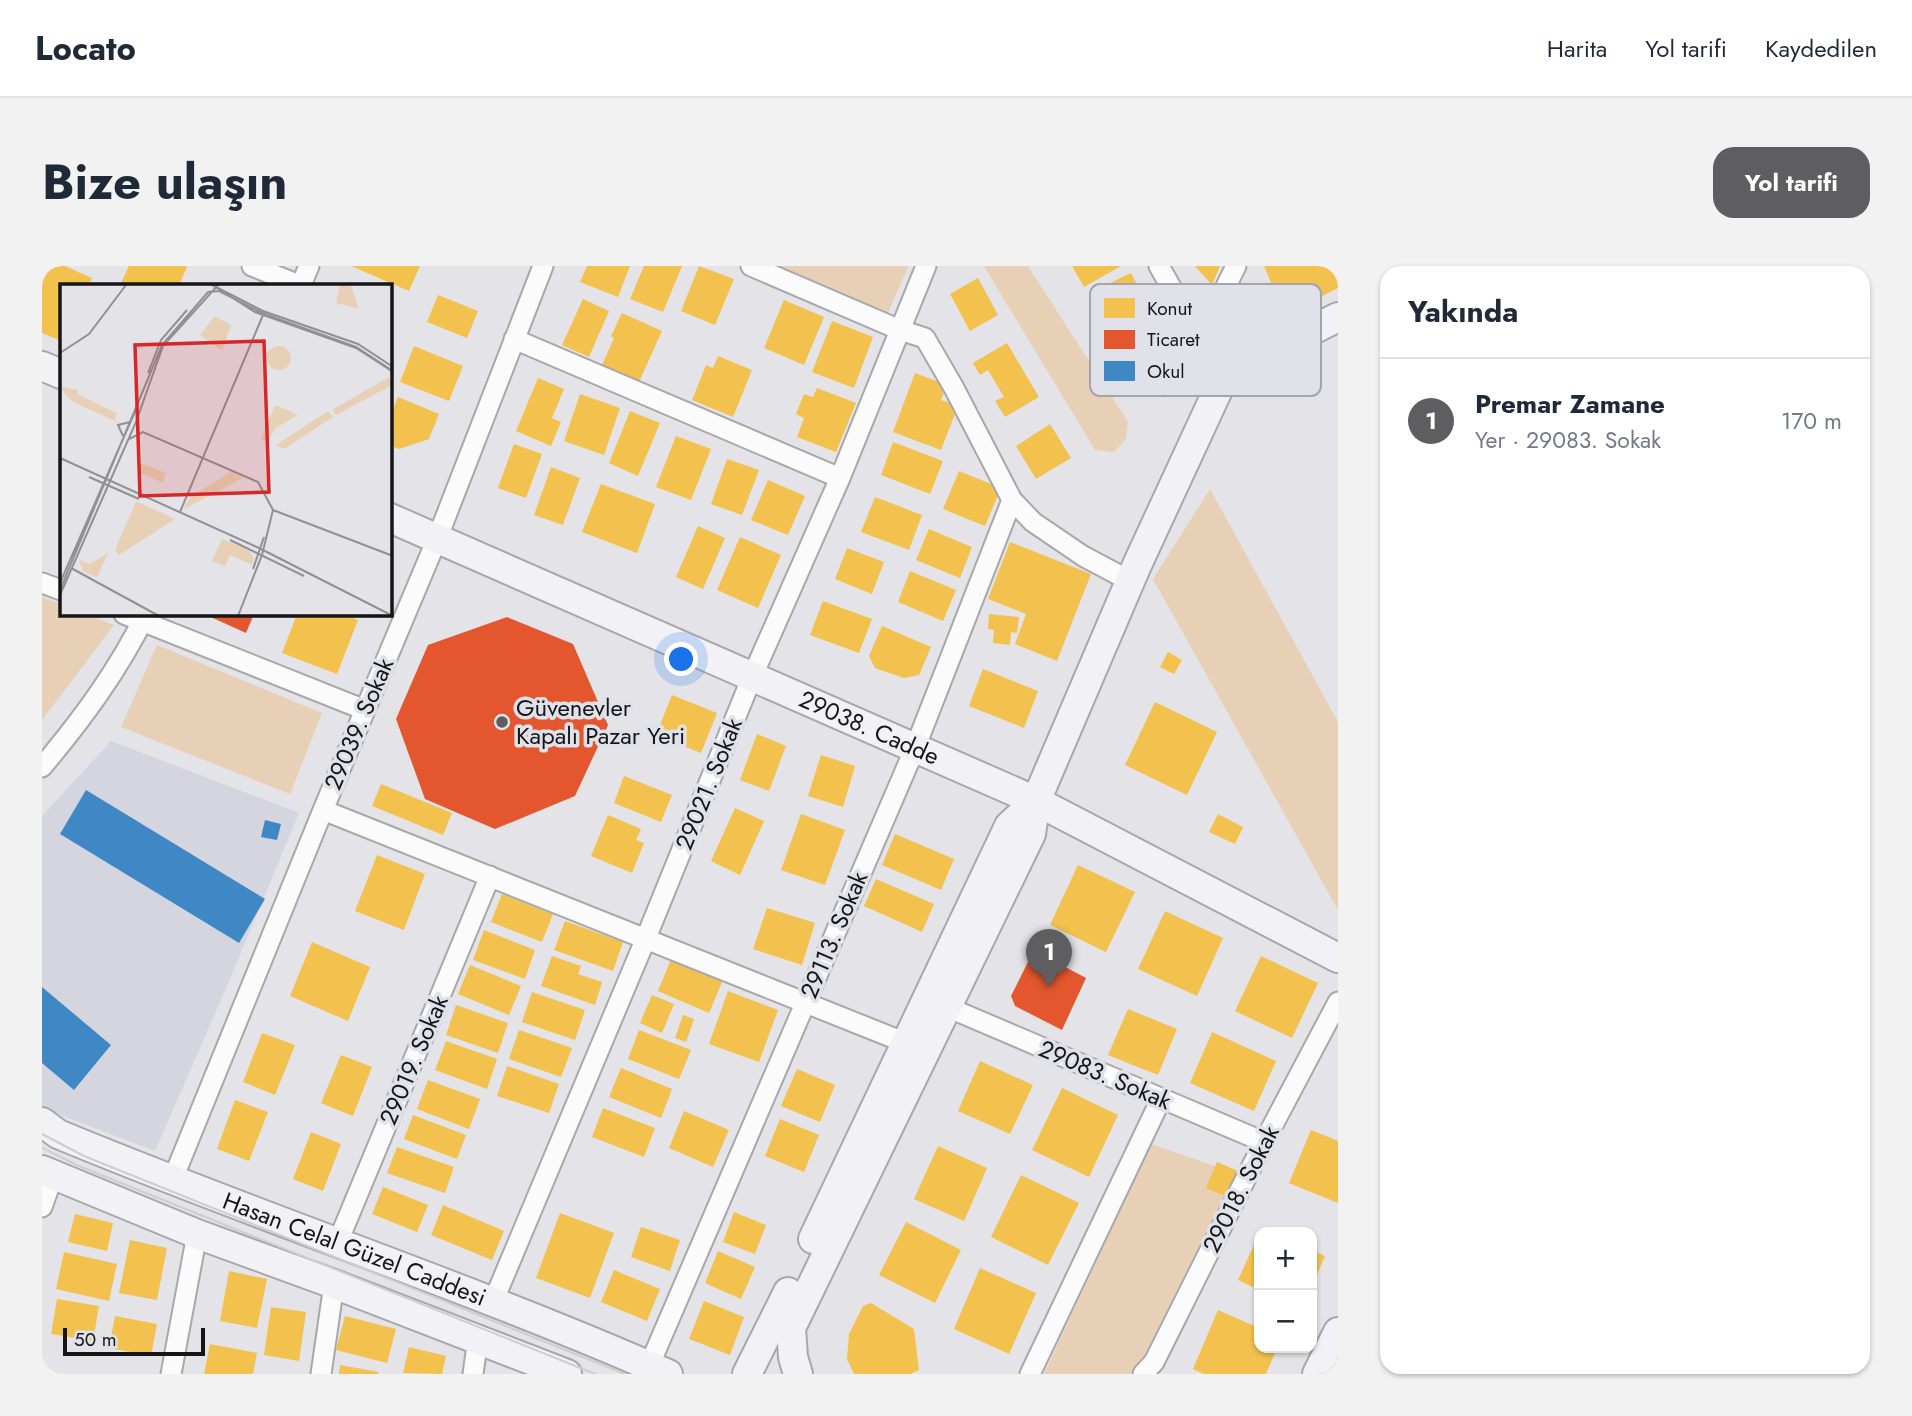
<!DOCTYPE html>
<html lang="tr">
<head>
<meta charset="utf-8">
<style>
	:root { --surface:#fff; --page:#f2f2f3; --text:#1f2937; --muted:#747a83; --line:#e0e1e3; --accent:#5e5e61 }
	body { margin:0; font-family:Jost,sans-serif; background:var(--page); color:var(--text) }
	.controls { position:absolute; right:21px; bottom:21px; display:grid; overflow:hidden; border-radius:14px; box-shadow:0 2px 5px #0004 }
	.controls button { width:63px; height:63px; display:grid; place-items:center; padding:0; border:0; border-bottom:2px solid var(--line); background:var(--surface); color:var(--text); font:35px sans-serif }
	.scale { position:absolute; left:21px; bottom:18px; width:142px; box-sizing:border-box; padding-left:7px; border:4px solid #161619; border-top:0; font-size:19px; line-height:24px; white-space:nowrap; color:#161619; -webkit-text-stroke:5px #e1e1ea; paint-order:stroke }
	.you { position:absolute; left:640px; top:394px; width:24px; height:24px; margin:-18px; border:5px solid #fff; border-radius:50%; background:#1a73e8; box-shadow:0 0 0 10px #1a73e833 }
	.badge { display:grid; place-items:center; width:46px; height:46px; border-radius:50%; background:var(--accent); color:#fff; font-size:23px; font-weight:700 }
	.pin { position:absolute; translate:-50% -58px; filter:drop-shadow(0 2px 4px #0008) }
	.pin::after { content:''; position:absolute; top:37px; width:24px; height:21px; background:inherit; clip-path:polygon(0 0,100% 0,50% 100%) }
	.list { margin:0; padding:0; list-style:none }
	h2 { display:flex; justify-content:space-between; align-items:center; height:91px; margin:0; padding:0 28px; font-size:30px }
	h2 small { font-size:23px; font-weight:400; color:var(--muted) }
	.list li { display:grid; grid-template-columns:46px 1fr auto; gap:21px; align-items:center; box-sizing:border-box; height:126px; padding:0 28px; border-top:2px solid var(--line) }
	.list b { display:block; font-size:26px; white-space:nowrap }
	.list p { margin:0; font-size:23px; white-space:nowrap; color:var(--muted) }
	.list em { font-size:23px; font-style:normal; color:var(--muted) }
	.map { position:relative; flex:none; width:1296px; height:1108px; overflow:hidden; border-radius:21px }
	header { display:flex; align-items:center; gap:42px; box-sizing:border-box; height:98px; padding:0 35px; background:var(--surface); border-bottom:2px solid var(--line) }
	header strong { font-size:33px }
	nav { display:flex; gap:38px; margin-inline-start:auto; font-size:24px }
	.intro { display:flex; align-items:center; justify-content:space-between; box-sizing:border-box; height:168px; padding:0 42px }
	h1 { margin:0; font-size:49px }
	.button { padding:18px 32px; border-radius:21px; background:var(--accent); color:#fff; font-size:24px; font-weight:700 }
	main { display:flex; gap:42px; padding:0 42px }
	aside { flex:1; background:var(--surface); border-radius:21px; box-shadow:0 2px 5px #0004 }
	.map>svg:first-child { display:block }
	.built { fill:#d4d5df }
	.green { fill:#e7d0b5 }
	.homes { fill:#f2c14e }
	.shops { fill:#e4572e }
	.schools { fill:#3f88c5 }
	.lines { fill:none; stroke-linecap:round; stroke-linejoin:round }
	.street-casing { stroke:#a8a8ac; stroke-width:23 }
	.secondary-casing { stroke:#a8a8ac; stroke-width:32 }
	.street { stroke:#fbfbfc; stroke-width:19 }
	.secondary { stroke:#f1f1f6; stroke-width:28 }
	.tram { stroke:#cececf; stroke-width:2 }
	.poi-dot { fill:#5e5e61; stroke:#e1e1ea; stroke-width:2.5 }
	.labels { text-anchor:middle; stroke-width:7; stroke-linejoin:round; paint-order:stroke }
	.poi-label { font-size:24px; fill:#161619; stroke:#e1e1ea; text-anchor:start }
	.street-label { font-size:24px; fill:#161619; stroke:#e1e1ea }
	.inset-road { fill:none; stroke:#919195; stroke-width:2 }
	.view { fill:#d62828; fill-opacity:0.15; stroke:#d62828; stroke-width:3.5 }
	.inset-edge { fill:none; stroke:#161619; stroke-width:3.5 }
	.key { fill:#e1e1ea; stroke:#a4a4ab; stroke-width:2 }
	.key-label { font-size:19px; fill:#161619 }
</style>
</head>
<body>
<header>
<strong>Locato</strong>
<nav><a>Harita</a><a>Yol tarifi</a><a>Kaydedilen</a></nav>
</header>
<div class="intro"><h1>Bize ulaşın</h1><a class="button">Yol tarifi</a></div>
<main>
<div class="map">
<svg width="1296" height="1108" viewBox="0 0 1296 1108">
	<rect width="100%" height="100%" fill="#e3e3e8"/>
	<path class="built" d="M69,475l188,72 -72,173 -72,165 -113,-43v-292z"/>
	<path class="green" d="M730,0h135l1,1 -22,50z
		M942,0h44l100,156 -2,17 -12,13 -19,-2z
		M1168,223l128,233v188l-185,-331z
		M0,331l19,7v10h25l28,11 -72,95z
		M115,379l165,68 -32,81 -169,-67z
		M1109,878l84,29 -98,197 -8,4h-85z"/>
	<path class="homes" d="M0,0h23l27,12 -3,7h-28v56l-19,-8z
		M87,0h56l2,1 -8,18h-59z
		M309,0h69l-11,25z
		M545,0h43l-12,31 -38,-15z
		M602,0h38l-19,46 -33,-13z
		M657,0l35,13 -19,46 -34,-14z
		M1030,0h49l-37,21z
		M1153,0h25l-8,19z
		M1222,0h74v22l-53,27z
		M1089,7l20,38 -38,20 -12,-23 9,-5 -8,-16z
		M936,12l20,37 -28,16 -20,-37z
		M396,29l40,16 -11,27 -40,-16z
		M541,33l26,12 -20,46 -27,-12z
		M742,34l40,17 -20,48 -40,-17z
		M580,47l40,18 -23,51 -37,-17 12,-27 -3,-2z
		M790,55l41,16 -19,51 -42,-16z
		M1124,66l28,48 -30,18 -28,-48z
		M965,77l32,54 -34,20 -10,-16 9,-4 -16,-27 -8,5 -7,-12z
		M372,80l49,20 -14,35 -49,-19z
		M676,90l34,14 -19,47 -41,-17 14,-35 7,3z
		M873,107l32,12 -6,15 17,6 -17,44 -48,-18z
		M496,112l26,11 -12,29 9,4 -10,24 -35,-15z
		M775,122l39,15 -20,49 -39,-15 7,-19 -8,-4 8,-20 9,3z
		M538,128l40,14 -16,47 -40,-14z
		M356,131l41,17 -10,25 -30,10 -9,-4v-28z
		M588,145l30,12 -22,53 -29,-13z
		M1008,158l21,34 -35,21 -20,-33z
		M634,170l35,13 -20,51 -35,-13z
		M851,176l50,19 -13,33 -49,-19z
		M472,178l28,10 -16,44 -28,-10z
		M685,193l32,11 -17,45 -31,-11z
		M509,201l29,11 -17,47 -29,-10z
		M917,205l42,17 -16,38 -42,-17z
		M726,214l37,16 -17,39 -37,-15z
		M559,218l54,20 -18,49 -55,-21z
		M833,231l47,18 -13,35 -48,-18z
		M656,260l27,12 -22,51 -27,-12z
		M887,263l43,18 -12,31 -44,-18z
		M698,271l41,18 -23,53 -41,-18z
		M968,276l81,32 -34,87 -42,-17 11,-30 -38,-15z
		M805,282l37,14 -12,32 -37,-15z
		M868,305l46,19 -13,31 -45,-19z
		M781,335l49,18 -13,34 -49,-18z
		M255,348h46l15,6 -21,54 -55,-21z
		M947,348l30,3 -2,16 -6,-1 -1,13 -17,-2 1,-13 -6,-1z
		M840,360l49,21 -12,28 -15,3 -29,-10 -6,-12z
		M1126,386l14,8 -8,14 -14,-7z
		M941,403l55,22 -14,37 -55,-22z
		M630,429l45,18 -16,40 -45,-18z
		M1113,436l62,30 -30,63 -62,-30z
		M715,468l29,12 -17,45 -29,-11z
		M779,489l34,11 -12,41 -35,-11z
		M582,510l48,19 -11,27 -47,-19z
		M339,518l71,29 -9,22 -71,-29z
		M693,542l29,13 -24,54 -29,-14z
		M759,548l44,16 -20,55 -44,-15z
		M1176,548l25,13 -8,17 -26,-12z
		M566,549l33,14 -5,11 8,3 -12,30 -41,-17z
		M853,568l59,25 -13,31 -59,-25z
		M335,589l48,19 -21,56 -49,-19z
		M1036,599l57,27 -29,60 -56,-27z
		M834,613l58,25 -12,28 -58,-26z
		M460,628l51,20 -11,28 -51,-20z
		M725,642l48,15 -13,42 -49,-16z
		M1123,645l58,27 -26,58 -59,-27z
		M523,655l58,21 -10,29 -59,-21z
		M442,664l51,20 -10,29 -52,-19z
		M270,676l58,25 -22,54 -58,-25z
		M510,690l29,10 -3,8 24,8 -7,23 -54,-19z
		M1219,690l57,27 -26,55 -57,-27z
		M629,693l52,21 -14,33 -51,-22z
		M428,699l51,21 -12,29 -51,-21z
		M686,725l50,19 -19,52 -50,-18z
		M490,726l53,18 -10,30 -53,-18z
		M610,729l22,9 -12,29 -22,-10z
		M414,739l52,18 -10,30 -52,-18z
		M1086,743l49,20 -19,46 -50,-20z
		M641,749l11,4 -8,23 -11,-4z
		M477,764l53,18 -11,29 -52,-18z
		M597,764l52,20 -12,29 -51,-20z
		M1170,766l64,29 -22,50 -64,-28z
		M220,767l33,12 -20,50 -32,-13z
		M404,775l51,18 -10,30 -52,-19z
		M299,789l31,12 -19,49 -32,-13z
		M938,795l53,24 -23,49 -52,-23z
		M465,800l52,18 -10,29 -52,-17z
		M579,802l51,21 -11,29 -52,-21z
		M755,803l38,16 -15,37 -39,-16z
		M386,814l52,19 -11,30 -52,-20z
		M1020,822l56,27 -29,62 -57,-27z
		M193,834l33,12 -19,49 -32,-12z
		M561,842l52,20 -11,29 -52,-20z
		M642,845l45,19 -16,37 -44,-19z
		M371,849l53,20 -9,24 -53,-20z
		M738,853l39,16 -15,37 -39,-16z
		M1269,864l27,11v62l-49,-20z
		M269,866l30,12 -18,47 -30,-12z
		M896,880l49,22 -23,53 -50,-22z
		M355,881l57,20 -9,26 -58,-20z
		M1175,896l23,10 -11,26 -23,-10z
		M979,909l58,28 -31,62 -57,-28z
		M341,921l45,18 -11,27 -45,-18z
		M401,939l61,26 -12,29 -61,-25z
		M692,946l32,13 -11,29 -32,-12z
		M518,947l54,20 -24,65 -54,-20z
		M33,948l38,9 -6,28 -39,-9z
		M864,956l55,28 -26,53 -56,-28z
		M599,961l39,13 -10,31 -39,-14z
		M1217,968v56l-21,-10z
		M88,974l37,8 -10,52 -38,-7z
		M1270,984l13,6 -13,30z
		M676,985l37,16 -14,32 -36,-16z
		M22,986l53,12 -8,37 -53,-12z
		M938,1002l56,25 -27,61 -55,-25z
		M572,1004l46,19 -13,32 -46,-19z
		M187,1005l38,8 -10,49 -37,-7z
		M15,1033l42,7 -6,35 -42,-7z
		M662,1035l40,16 -14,38 -41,-16z
		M829,1037l43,26 5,41 -9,4h-56l-7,-15 2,-25 14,-28z
		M229,1041l35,5 -7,49 -35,-6z
		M1176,1044l41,18v20h18l-11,26h-62l-11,-5z
		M73,1050l42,8 -6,32 -42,-8z
		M303,1050l51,13 -9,34 -51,-13z
		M168,1078l47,9 -4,21h-49z
		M367,1081l37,9 -4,18 -39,-1z
		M298,1099l39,7 -1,2h-39z"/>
	<path class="shops" d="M162,348h50l-8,19z
		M465,351l66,27 35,81 -33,71 -80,33 -70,-30 -29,-80 32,-74z
		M999,688l45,24 -24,52 -47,-24 -4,-10 19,-38z"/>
	<path class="schools" d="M44,524l179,109 -26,44 -179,-109z
		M223,554l16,4 -4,16 -16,-3z
		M0,721l69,58 -37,45 -32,-27z"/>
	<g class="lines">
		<g class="street-casing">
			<path id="street" d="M210,0l47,19
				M709,0l149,64 25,8 29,50 58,112 21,22 50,34 47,25
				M1117,0l64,113
				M259,19l8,-19
				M472,73l326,139
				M1158,73l36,-73
				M0,317l19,7
				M82,348l241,96
				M0,501c41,-49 75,-95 104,-153
				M281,544l583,233
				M905,741l317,135
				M130,915l151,-371 114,-271 106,-273
				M0,941l11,-31
				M295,978l153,-368
				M451,1036l153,-364 106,-261 88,-199 86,-212
				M607,1100l266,-618 97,-248
				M129,1108l26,-140
				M279,1108l13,-90
				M431,1108l5,-36
				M988,1108l131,-275
				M1101,1108l11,-12 110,-220 74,-140"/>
		</g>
		<g class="secondary-casing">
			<g id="secondary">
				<path d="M0,100l19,8"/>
				<path id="s1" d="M348,252l646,283 302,157"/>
				<path id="s2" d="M0,856l16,12c202,84 410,152 610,240"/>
				<path d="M0,904l155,64 137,50 233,90"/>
				<path d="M771,973l196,-413 27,-25"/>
				<path d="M705,1108l41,-82"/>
				<path d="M756,1108l-5,-17 -2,-29 240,-494 5,-33 101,-236 86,-186 31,-19 84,-43"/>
				<path d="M1275,1108l21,-42"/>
			</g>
		</g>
		<use href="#street" class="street"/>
		<use href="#secondary" class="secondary"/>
		<path class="tram" d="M0,868l42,22 541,218
			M0,882l37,18 516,208"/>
	</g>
	<circle class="poi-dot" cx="460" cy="456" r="7"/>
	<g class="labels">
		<g class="poi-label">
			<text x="474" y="450">Güvenevler<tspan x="474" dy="28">Kapalı Pazar Yeri</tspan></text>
		</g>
		<g class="street-label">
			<text transform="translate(317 458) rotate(-67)" y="8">29039. Sokak</text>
			<text dy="8" stroke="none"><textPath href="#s1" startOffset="523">29038. Cadde</textPath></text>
			<text transform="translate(667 518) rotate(-68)" y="8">29021. Sokak</text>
			<text transform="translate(792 669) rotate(-67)" y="8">29113. Sokak</text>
			<text transform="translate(372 794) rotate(-67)" y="8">29019. Sokak</text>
			<text transform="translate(1063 809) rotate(23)" y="8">29083. Sokak</text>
			<text transform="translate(1199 923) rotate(-63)" y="8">29018. Sokak</text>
			<text dy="8" stroke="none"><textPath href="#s2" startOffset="338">Hasan Celal Güzel Caddesi</textPath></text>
		</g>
	</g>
	<g transform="translate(18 18)">
		<rect width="332" height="332" fill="#e3e3e8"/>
		<path d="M280,1h11l8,24 -23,-6zM155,32l16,9 -9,26 -22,-16zM207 74a12 12 0 1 1 24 0a12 12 0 1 1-24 0ZM329,93l3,8 -56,30 -4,-5zM0,103l18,3 -1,4 39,19 -1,8 -44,-20zM215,121l23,10 -22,13 -9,14 -6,-3zM268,127l5,6 -49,32 -8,-4zM78,178l28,11 -3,10 -23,-10zM172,187l11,7 -59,31 6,-12zM76,217l39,18 -56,36 -4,-5zM162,255l26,11 6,8 -2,7 -22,-10 -5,11 -13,-5zM48,269l-11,24 -14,-6 -4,-12 10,5z" fill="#e7d0b5"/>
		<path class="inset-road" d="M152,1l43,27 101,36 37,24M156,3l47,24 95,33 35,23M0,69l29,-19 37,-49M88,89l13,-33 26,-30M63,152l-5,-11 12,-3M69,155l14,-7 115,50 15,28 -11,45 -24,61M0,174l199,90 134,68M29,193l50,22M213,226l120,46M120,228l83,-197M170,256l74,36M11,284l88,48M193,285l11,-32M0,299l77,-176M0,306l102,-245 46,-53 11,-1 43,22 94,34 37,24M0,311l76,-173 27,-76 55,-61"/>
		<path class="view" d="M204,57l5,151 -129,4 -5,-151z"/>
		<rect width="332" height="332" class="inset-edge"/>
	</g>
	<rect x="1048" y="18" width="231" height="112" rx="10" class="key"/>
	<rect x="1062" y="32" width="31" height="20" fill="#f2c14e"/>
	<rect x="1062" y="64" width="31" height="19" fill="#e4572e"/>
	<rect x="1062" y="95" width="31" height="20" fill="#3f88c5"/>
	<g class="key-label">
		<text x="1105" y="49">Konut</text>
		<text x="1105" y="80">Ticaret</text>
		<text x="1105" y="112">Okul</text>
	</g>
</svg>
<div class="controls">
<button>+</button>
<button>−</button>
</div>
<div class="scale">50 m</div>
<div class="you"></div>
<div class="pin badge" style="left:1007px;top:721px">1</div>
</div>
<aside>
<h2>Yakında<small></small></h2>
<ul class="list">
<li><span class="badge">1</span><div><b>Premar Zamane</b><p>Yer · 29083. Sokak</p></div><em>170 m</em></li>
</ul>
</aside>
</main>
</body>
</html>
